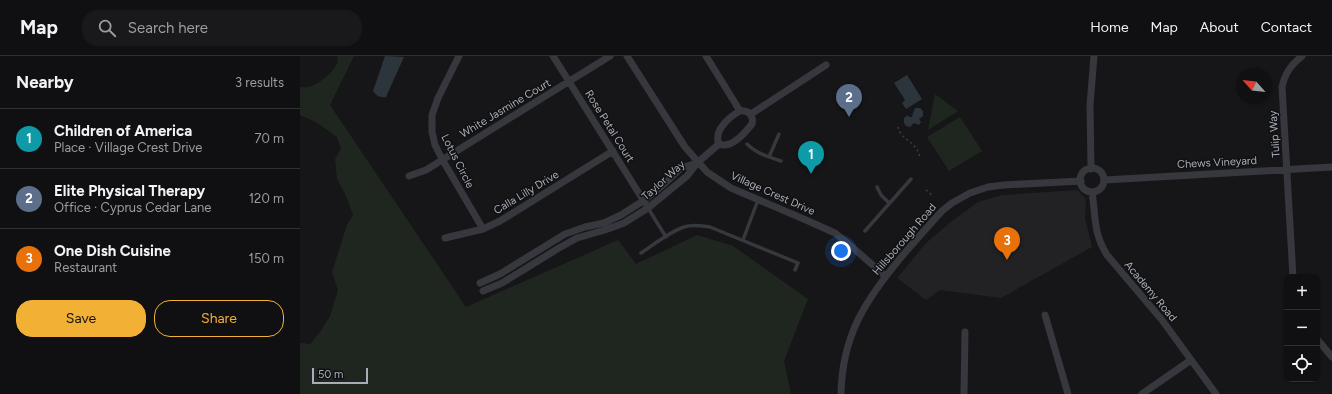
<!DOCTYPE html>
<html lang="en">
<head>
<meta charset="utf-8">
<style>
	:root { --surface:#101012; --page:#19191b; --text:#f1f3f6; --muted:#9c9d9f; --line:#303032; --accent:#f2b134 }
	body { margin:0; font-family:Figtree,sans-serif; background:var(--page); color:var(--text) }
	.controls { position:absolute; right:12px; bottom:12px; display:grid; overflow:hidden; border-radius:8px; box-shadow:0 1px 3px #0004 }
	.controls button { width:36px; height:36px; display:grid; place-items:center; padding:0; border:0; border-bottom:1px solid var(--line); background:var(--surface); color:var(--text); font:20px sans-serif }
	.compass { position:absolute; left:936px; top:12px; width:36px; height:36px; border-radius:50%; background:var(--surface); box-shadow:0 1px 3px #0004; rotate:297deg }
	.scale { position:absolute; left:12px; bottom:10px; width:56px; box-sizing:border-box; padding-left:4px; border:2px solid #a8adb8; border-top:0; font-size:11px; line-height:14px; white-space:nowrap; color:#a8adb8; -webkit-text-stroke:3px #111113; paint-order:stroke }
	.you { position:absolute; left:541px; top:195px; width:14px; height:14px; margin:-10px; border:3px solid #fff; border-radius:50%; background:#1a73e8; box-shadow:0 0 0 6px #1a73e833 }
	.badge { display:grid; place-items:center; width:26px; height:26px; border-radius:50%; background:var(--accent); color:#fff; font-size:13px; font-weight:700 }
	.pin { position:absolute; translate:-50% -33px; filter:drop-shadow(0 1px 2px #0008) }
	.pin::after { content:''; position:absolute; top:21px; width:14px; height:12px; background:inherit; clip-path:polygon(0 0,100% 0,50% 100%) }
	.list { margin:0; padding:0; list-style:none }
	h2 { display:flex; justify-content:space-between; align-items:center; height:52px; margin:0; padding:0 16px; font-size:17px }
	h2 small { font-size:13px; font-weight:400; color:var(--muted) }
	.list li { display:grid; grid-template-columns:26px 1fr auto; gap:12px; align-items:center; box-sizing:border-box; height:60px; padding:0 16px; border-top:1px solid var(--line) }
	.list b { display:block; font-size:15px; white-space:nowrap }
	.list p { margin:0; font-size:13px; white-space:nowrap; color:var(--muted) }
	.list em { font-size:13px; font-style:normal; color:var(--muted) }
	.actions { display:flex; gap:8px; padding:12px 16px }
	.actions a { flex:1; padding:9px 0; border:1px solid var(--accent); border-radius:16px; text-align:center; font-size:14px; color:var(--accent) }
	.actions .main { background:var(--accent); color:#111 }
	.icon { flex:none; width:22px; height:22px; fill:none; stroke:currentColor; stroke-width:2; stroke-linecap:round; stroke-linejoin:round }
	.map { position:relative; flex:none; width:1032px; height:338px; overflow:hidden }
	header { display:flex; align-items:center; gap:24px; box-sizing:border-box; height:56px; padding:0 20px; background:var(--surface); border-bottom:1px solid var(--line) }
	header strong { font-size:19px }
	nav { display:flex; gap:22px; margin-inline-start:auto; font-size:14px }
	.search { width:280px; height:36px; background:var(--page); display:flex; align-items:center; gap:10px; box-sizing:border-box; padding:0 14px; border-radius:16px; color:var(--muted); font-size:15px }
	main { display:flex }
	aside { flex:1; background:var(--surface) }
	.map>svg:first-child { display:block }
	.built { fill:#222225 }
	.green { fill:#1e261f }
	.water { fill:#2c353c }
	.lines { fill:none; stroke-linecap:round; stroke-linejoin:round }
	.path { stroke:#3d3f44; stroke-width:1.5; stroke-dasharray:2 3; stroke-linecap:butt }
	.service { stroke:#37383d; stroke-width:3.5 }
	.minor { stroke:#37383d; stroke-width:7 }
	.labels { text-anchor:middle; stroke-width:3; stroke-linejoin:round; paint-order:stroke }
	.street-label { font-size:11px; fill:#a8adb8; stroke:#111113 }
</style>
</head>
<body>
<header>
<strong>Map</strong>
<div class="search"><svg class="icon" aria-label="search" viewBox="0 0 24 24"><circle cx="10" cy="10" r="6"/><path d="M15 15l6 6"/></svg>Search here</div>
<nav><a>Home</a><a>Map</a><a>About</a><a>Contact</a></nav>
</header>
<main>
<aside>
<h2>Nearby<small>3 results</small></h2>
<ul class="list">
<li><span class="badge" style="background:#0f9aa8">1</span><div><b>Children of America</b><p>Place · Village Crest Drive</p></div><em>70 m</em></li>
<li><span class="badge" style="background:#5c6f8a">2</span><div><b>Elite Physical Therapy</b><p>Office · Cyprus Cedar Lane</p></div><em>120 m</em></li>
<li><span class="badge" style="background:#e8710a">3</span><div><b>One Dish Cuisine</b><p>Restaurant</p></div><em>150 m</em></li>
</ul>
<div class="actions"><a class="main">Save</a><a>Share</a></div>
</aside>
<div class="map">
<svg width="1032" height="338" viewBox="0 0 1032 338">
	<rect width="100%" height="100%" fill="#161618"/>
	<path class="built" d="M777,134l9,9 -1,19 7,29 -91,51 -61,-8 -14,10 -29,-22 29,-35 26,-22 26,-19 24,-7z"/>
	<path class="green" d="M37,0h17l-24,49 136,202 152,-67 18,24 61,-29 36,11 75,53 -24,62 7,33h-491v-51l10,1 10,-12 10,-16 8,-26 -6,-18 15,-47 6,-10 -7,-19 -9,-17 -2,-20 6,-10 -4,-12 -21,-15 -16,-7v-28c14,3 32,-13 38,-25z
		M635,38l23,17 -30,19z
		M660,61l22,34 -33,20 -22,-34z"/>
	<path class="water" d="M85,0l19,1 -18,40c-7,1 -9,-1 -13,-6z
		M607,19l15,24 -16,10 -4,-6 3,-3 -11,-17z
		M615,52h5l3,3v5l-4,3 2,3 -2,3 -5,-2 -4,4 -4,-1 -2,-3v-5l4,-3 1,2h3l1,-4z"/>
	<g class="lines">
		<path class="path" d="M598,71c2,13 21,15 22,32
			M626,134l6,5"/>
		<path class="service" d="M447,88c9,9 21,13 34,17
			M469,101l10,-23
			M577,131l4,8 8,8
			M348,152l18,29
			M565,175l46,-52
			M443,184l15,-40
			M341,197c12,-8 30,-22 43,-26 9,-3 18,-1 26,0l88,36 -3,7"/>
		<path class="minor" d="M159,0l-21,42 -6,17v17l3,13 7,14 41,70
			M253,0l92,147
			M327,0l58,91 22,25 24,16 75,32 29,13 16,13 34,30
			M406,0l34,55
			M440,55c8,-1 14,4 12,13 -7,9 -21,25 -33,20 -6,-13 10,-27 21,-33z
			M451,58l75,-49
			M780 124a12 12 0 1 1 24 0a12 12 0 1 1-24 0Z
			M791,113l-1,-64 4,-49
			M109,120l17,-6 184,-114
			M804,124l228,-13
			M792,136c4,26 1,40 15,63l55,65 54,74
			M145,182l38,-9 17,-8 113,-70
			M993,221l-11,-190c3,-14 9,-22 20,-31
			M180,227l20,-9 65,-40 20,-7 19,-4 17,-8 22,-14 19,-15 19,-18 16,-5
			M183,235l19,-8 57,-35 18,-10 28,-8 19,-7 24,-15 39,-32 10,-13 22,-19
			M745,259l23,79
			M1017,283l15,18
			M541,338c1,-59 25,-95 62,-139 13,-15 25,-29 39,-44l10,-8 18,-10 18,-6 16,-2 77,-4
			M664,338l1,-62
			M842,338l49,-34"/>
	</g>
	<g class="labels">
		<g class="street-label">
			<text transform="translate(205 52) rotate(-31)" y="4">White Jasmine Court</text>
			<text transform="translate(310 70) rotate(58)" y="4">Rose Petal Court</text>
			<text transform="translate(974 78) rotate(-94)" y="4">Tulip Way</text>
			<text transform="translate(158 105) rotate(63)" y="4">Lotus Circle</text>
			<text transform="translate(917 106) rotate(-3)" y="4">Chews Vineyard</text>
			<text transform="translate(363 124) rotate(-42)" y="4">Taylor Way</text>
			<text transform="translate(226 136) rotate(-31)" y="4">Calla Lilly Drive</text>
			<text transform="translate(473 137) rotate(24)" y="4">Village Crest Drive</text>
			<text transform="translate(604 183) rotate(-49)" y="4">Hillsborough Road</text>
			<text transform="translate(851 235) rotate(50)" y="4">Academy Road</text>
		</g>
	</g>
</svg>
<div class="controls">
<button>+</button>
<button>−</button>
<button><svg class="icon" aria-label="locate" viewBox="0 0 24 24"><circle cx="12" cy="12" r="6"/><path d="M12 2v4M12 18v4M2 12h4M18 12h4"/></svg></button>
</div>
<svg class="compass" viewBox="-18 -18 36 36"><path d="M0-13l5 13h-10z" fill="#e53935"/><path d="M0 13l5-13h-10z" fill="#9c9d9f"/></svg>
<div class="scale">50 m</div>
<div class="you"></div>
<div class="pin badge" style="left:511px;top:118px;background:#0f9aa8">1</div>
<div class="pin badge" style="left:549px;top:61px;background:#5c6f8a">2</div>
<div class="pin badge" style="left:707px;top:204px;background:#e8710a">3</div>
</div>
</main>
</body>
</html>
